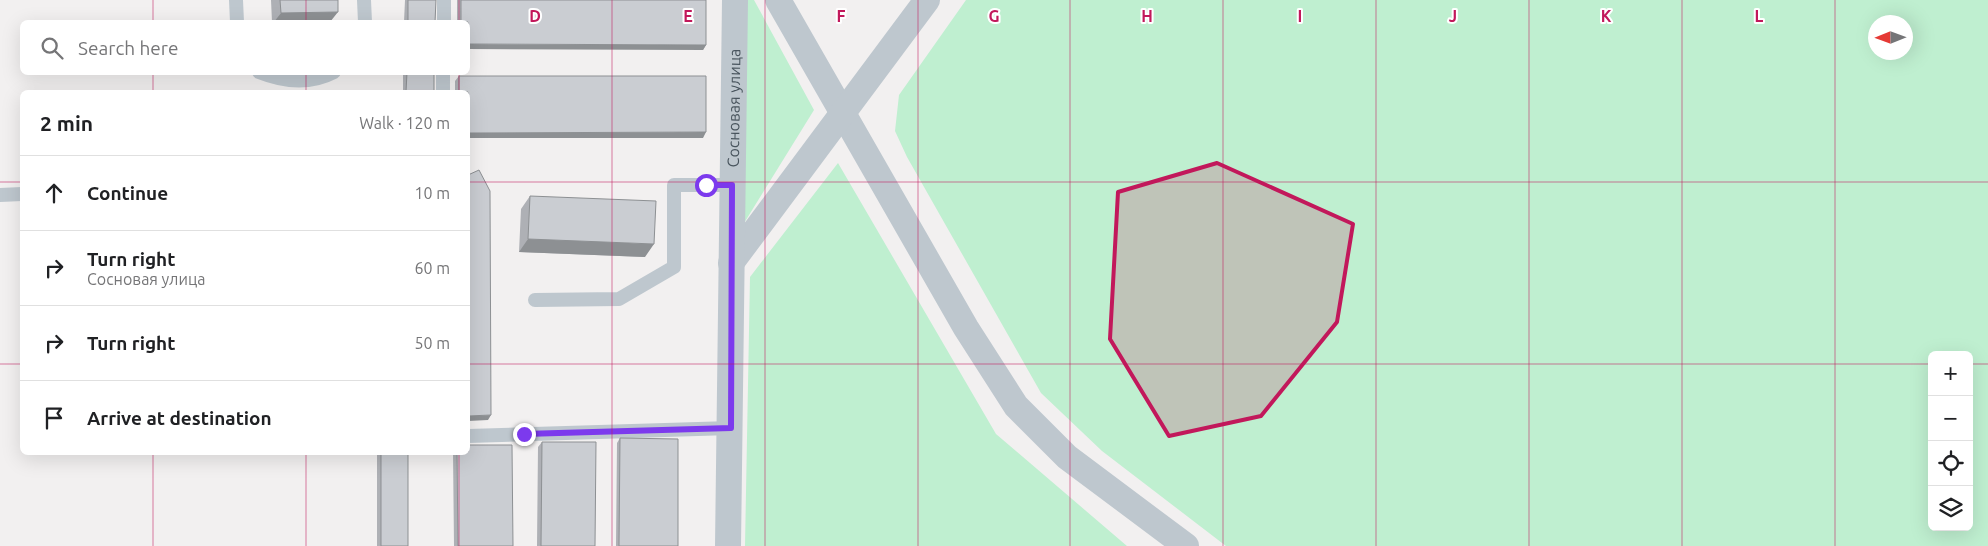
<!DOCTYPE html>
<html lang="en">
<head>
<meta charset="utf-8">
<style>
	:root { --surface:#fff; --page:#f6f6f6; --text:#202124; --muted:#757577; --line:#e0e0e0 }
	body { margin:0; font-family:Ubuntu,sans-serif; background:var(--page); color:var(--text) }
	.controls { position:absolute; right:15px; bottom:15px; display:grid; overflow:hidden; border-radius:8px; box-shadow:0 5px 20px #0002 }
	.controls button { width:45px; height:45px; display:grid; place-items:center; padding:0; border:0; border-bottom:1px solid var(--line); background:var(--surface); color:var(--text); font:25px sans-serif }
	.compass { position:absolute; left:1868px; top:15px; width:45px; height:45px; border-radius:50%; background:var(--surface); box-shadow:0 5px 20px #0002; rotate:269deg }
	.stop { position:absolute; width:15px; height:15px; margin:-11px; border:4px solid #7c3aed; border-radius:50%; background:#fff }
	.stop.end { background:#7c3aed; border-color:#fff; box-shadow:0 1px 5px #0008 }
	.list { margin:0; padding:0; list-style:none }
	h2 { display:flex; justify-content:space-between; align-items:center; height:65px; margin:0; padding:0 20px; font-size:21px }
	h2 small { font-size:16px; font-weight:400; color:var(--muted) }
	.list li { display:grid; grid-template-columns:32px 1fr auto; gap:15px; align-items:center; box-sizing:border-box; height:75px; padding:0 20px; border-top:1px solid var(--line) }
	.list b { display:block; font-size:19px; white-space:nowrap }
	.list p { margin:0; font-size:16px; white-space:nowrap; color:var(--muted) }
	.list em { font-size:16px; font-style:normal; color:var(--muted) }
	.icon { flex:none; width:28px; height:28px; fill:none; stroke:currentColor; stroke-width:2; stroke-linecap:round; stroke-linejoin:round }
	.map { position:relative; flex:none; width:1988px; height:546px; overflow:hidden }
	.search { position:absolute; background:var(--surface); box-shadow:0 5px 20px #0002; left:20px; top:20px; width:450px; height:55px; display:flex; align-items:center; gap:12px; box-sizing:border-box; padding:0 18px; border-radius:8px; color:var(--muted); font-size:19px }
	.panel { position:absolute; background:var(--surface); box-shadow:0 5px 20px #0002; left:20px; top:90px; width:450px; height:365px; border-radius:8px }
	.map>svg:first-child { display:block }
	.green { fill:#bfefd0; fill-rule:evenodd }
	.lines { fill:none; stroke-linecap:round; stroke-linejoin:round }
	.service { stroke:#bec7ce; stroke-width:14 }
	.minor { stroke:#bec7ce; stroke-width:26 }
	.wall { fill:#aeb0b5 }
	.shaded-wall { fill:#8d9093 }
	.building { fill:#cacdd2; stroke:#8d9093 }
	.route { stroke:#7c3aed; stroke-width:6 }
	.marked { fill:#c2185b; fill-opacity:0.2; stroke:#c2185b; stroke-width:4; stroke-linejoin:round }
	.grid { fill:none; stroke:#c2185b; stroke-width:1; stroke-opacity:0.55 }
	.labels { text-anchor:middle; stroke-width:4; stroke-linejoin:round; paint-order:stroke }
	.street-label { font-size:16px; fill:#48545d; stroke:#fff }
	.grid-label { font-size:16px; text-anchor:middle; font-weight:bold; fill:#c2185b; stroke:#fff; stroke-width:4; stroke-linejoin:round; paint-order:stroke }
</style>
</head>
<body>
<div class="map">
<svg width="1988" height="546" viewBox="0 0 1988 546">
	<rect width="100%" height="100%" fill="#f2f0f0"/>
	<path class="green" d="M746,0h8l60,110 -73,118z
		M966,0h1022v546h-762l-124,-95 -61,-58 -134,-236 -12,-26 4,-36zM1876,22h30v30h-30zM1932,355h37v172h-37z
		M838,163l158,271 131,112h-382l5,-269z"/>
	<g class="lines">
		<path class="service" d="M236,0l1,22
			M364,0l1,22
			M444,22v-22
			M259,72c25,10 50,13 75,0
			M443,92v-20
			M0,195l22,-1
			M535,300l84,-1 55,-32v-82h58
			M468,436l263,-8"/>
		<g class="minor">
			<path d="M778,0l188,328 50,78 51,51 119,89"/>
			<path d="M731,263l196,-263"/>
			<path id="s1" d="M728,546l7,-546"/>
		</g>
	</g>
	<path class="wall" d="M271,0h67l-8,22h-58z
		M405,0h31l-1,22h-31z
		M457,0h249v45l-3,5 -235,-28h-11z
		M403,72h31v20h-31z
		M459,76l244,62 -235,-46h-13v-11z
		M530,196l115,61 -126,-5 2,-43z
		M620,438l58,108h-62l1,-103z
		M542,442l53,104h-58l1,-99z
		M377,452h31v94h-31z
		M453,452h15l45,94h-59z"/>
	<path class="shaded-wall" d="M338,12l-8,10h-56l7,-9z
		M468,44l238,1 -3,5 -235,-1z
		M706,132l-3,6h-235v-5z
		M528,239l126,5 -9,13 -126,-5z
		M491,415l-3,5 -20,1v-5z"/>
	<path class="building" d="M280,0h58v12l-57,1z
		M408,0h28l-1,22h-27z
		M461,0h245v45l-238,-1v-22h-7z
		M407,72h27v20h-28z
		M459,76h247v56l-238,1v-41h-9z
		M479,170l11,21 1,224 -23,1v-241z
		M530,196l126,5 -2,43 -126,-5z
		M620,438l58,1v107h-59z
		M542,442h54l-1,104h-54z
		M468,445h44l1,101h-55l-1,-94h11z
		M381,452h27v94h-27z"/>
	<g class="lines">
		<path class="route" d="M524,434l207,-6 1,-243h-26"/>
	</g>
	<path class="marked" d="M1217,163l136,61 -16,98 -76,94 -92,20 -59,-97 8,-147z"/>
	<path class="grid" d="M153,0v22M306,0v22M459,0v22M612,0v546M765,0v546M918,0v546M1070,0v546M1223,0v546M1376,0v546M1529,0v546M1682,0v546M1835,0v546M153,72v20M306,72v20M459,72v20M0,182h22M468,182h1520M0,364h22M468,364h1464M1969,364h19M153,452v94M306,452v94M459,452v94"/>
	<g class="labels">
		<g class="street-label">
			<text dy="6" stroke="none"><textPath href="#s1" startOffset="438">Сосновая улица</textPath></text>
		</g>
	</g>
	<g class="grid-label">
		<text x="535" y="22">D</text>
		<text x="688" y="22">E</text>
		<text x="841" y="22">F</text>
		<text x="994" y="22">G</text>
		<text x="1147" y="22">H</text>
		<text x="1300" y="22">I</text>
		<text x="1453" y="22">J</text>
		<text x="1606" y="22">K</text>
		<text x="1759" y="22">L</text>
	</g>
</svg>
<div class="controls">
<button>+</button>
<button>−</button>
<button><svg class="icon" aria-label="locate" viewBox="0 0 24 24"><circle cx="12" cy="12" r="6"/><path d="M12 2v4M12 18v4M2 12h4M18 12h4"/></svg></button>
<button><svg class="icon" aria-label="layers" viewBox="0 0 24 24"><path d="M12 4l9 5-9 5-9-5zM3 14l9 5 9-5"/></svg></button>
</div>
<svg class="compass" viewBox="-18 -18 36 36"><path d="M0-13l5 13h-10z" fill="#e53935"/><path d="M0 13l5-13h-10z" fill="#757577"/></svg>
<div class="stop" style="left:706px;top:185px"></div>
<div class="stop end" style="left:524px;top:434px"></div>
<div class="search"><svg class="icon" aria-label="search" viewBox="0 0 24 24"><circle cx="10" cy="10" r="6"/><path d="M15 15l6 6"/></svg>Search here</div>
<section class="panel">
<h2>2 min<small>Walk · 120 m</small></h2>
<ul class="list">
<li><svg class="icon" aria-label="ahead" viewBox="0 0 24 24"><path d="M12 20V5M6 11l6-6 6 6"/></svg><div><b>Continue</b></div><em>10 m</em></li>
<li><svg class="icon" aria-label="right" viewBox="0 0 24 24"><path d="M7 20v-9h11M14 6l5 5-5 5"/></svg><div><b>Turn right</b><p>Сосновая улица</p></div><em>60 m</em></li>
<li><svg class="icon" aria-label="right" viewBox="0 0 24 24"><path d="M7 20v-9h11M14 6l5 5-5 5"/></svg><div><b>Turn right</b></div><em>50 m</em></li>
<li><svg class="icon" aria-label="arrive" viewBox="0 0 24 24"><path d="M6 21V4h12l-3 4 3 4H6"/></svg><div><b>Arrive at destination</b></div></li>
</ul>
</section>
</div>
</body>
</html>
